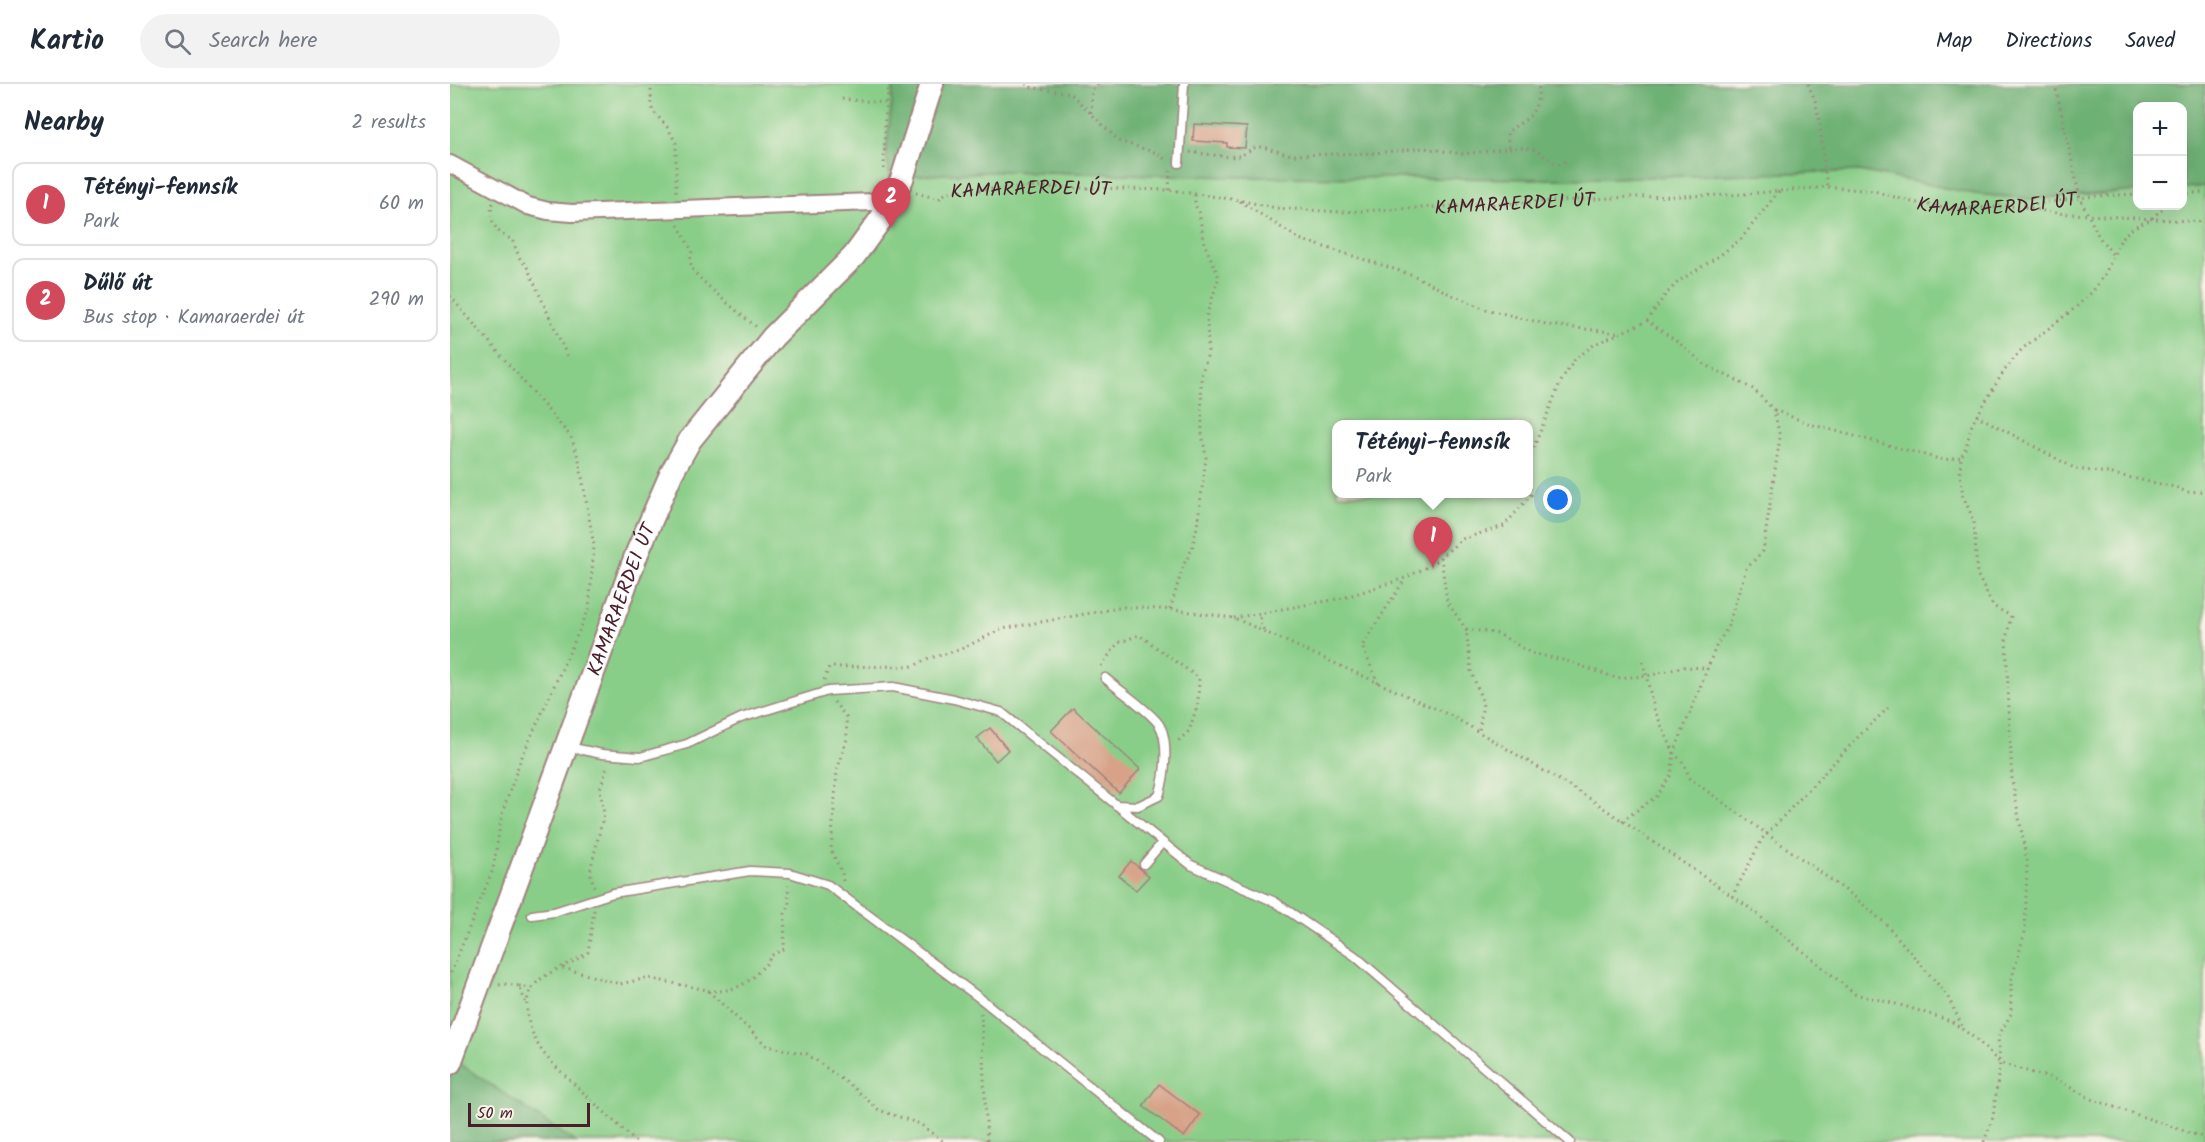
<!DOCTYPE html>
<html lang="en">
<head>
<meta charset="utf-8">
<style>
	:root { --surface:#fff; --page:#f2f2f3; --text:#1f2937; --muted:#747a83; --line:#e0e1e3; --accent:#d1495b }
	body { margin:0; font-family:Kalam,sans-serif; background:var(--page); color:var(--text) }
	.controls { position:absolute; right:18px; top:18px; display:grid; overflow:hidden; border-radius:12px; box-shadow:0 6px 24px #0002 }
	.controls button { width:54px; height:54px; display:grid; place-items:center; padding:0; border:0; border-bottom:2px solid var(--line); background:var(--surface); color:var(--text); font:30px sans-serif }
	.scale { position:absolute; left:18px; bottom:15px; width:122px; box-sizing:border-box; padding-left:6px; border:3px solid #4a1f2b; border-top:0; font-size:16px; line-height:21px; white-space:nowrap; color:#4a1f2b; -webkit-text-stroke:4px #f7f3e8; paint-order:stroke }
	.you { position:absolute; left:1108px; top:416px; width:21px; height:21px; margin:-15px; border:4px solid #fff; border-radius:50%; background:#1a73e8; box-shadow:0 0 0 9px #1a73e833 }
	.badge { display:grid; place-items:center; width:39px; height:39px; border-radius:50%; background:var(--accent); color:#fff; font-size:20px; font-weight:700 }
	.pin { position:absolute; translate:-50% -50px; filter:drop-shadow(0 2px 3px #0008) }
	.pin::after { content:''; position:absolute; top:32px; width:21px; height:18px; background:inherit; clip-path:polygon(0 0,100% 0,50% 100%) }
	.popup { position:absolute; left:882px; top:336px; width:201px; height:78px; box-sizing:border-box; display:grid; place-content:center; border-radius:12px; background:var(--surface); filter:drop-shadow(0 2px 4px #0005); font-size:20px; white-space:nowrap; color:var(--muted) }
	.popup b { font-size:22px; color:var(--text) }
	.popup::after { content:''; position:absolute; left:50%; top:100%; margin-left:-12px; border:12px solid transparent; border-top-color:var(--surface) }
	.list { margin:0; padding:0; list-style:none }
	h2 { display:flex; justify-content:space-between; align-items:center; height:78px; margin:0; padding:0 24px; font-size:26px }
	h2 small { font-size:20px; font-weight:400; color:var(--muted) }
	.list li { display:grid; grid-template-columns:39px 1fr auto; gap:18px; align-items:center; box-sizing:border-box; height:84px; margin:0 12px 12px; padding:0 12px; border:2px solid var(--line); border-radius:12px }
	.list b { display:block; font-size:22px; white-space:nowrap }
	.list p { margin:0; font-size:20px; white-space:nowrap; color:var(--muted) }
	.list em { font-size:20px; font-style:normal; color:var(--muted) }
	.icon { flex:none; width:33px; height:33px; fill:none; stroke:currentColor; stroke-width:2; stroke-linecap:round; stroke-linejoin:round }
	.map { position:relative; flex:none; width:1755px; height:1058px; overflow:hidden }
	header { display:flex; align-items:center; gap:36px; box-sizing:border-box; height:84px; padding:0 30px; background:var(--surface); border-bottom:2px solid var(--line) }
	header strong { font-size:28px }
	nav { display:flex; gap:33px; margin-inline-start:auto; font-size:21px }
	.search { width:420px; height:54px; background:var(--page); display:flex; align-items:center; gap:15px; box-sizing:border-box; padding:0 21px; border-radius:33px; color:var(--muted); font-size:22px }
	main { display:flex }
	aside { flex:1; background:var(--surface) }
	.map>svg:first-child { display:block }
	.green { fill:#89ce88; stroke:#6a765a; stroke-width:1.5; fill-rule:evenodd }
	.forest { fill:#6eb174; stroke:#5c6850; stroke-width:1.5 }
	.building { fill:#d7a288 }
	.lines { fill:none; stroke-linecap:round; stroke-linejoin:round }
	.lane-casing { stroke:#9f837e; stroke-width:11 }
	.street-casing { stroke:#9f837e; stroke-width:20 }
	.secondary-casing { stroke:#9f837e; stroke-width:26 }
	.path { stroke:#9f837e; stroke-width:3; stroke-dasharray:1.5 4.5; stroke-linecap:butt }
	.lane { stroke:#fff; stroke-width:8 }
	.street { stroke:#fff; stroke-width:16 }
	.secondary { stroke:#fff; stroke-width:22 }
	.labels { text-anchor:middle; stroke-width:4.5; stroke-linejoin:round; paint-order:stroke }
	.street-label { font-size:20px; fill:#4a1f2b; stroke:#f7f3e8 }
</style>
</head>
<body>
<header>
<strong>Kartio</strong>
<div class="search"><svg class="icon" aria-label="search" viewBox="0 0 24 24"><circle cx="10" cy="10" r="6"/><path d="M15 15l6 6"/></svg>Search here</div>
<nav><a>Map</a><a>Directions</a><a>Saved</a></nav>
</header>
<main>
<aside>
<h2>Nearby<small>2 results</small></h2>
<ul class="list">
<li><span class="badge">1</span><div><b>Tétényi-fennsík</b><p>Park</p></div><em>60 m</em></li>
<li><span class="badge">2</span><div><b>Dűlő út</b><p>Bus stop · Kamaraerdei út</p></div><em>290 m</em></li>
</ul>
</aside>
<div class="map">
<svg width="1755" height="1058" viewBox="0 0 1755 1058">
	<rect width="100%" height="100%" fill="#f7f3e8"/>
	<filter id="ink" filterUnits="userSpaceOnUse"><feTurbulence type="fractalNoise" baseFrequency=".0167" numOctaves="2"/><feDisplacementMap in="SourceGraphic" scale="12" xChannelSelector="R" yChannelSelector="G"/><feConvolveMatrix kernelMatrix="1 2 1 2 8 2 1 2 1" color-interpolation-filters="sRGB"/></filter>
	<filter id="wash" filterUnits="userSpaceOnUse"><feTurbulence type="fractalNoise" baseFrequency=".008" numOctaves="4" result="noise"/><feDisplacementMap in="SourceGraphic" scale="24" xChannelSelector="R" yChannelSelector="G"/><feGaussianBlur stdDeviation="1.35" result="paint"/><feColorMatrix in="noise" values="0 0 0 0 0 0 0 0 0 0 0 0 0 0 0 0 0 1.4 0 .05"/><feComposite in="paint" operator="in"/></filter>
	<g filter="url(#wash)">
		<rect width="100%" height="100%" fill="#f4e7d2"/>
		<path class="green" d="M0,0h444l-8,69 4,24 116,-6 233,6 327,2 294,-8 116,23 56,5 105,-8 1,15h44l1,-18 22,-2v956h-1755zM887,340h192v70h-192z"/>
		<path class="forest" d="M444,0h1311v102l-22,2 -1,-82h-44l-1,85 -105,8 -56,-5 -116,-23 -294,8 -327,-2 -233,-6 -116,6 -4,-24z
			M0,973l125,85h-125z"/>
		<g id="blocks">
			<path class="building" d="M744,40l53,3 -2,21 -18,-1v-4l-34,-2z
				M623,624l67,61 -21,24 -68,-62z
				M540,644l18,22 -12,11 -19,-23z
				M681,777l18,15 -13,14 -17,-14z
				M709,1000l41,31 -16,22 -41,-31z"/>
		</g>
	</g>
	<g filter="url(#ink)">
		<use href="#blocks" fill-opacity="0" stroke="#9f837e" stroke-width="1.5"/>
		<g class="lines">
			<g class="lane-casing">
				<path id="lane" d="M729,79l5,-79
					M655,594c15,13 41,30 53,45 12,16 7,55 1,73l-21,10 -22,-1
					M118,663l34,7 38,3 47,-13 54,-26 87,-27 65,-4 61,12 47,13 190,153 84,37 80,54 215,186
					M694,780l18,-21
					M82,831l22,-3 59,-19 137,-22 40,2 38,12 153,114 178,143"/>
			</g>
			<g class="street-casing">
				<path id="street" d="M0,80l78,42 20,5 24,2 301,-11 21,-6"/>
			</g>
			<g class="secondary-casing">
				<g id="secondary">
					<path id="s2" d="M0,979l187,-510 35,-81 18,-32 83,-103 81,-81 27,-37 21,-40 30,-95"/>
				</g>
			</g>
			<g class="path">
				<path d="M201,0v19l2,8 15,17 8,15v51"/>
				<path d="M576,0l3,3 41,6 49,48 38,12 10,8"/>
				<path d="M1358,0l7,16 4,19 8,68"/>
				<path d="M1605,0l25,114 19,39 14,18"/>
				<path d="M392,15l45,4"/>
				<path d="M641,29l1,-23 6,-6"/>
				<path d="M1059,63l-2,-14c5,-5 9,-7 15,-11 15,-9 16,-22 17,-38"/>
				<path d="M740,68l39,5 10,-1 17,-9h7l28,8 83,-2 50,-5 39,6 56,-7 17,3 20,14 8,-1 3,-4"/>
				<path d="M434,85l1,-49 4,-36"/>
				<path d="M719,106l1,-19"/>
				<path id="s1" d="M466,109l23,6 7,-6 7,-2 92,-4 124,3 69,10 38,8 65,4 291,-15 99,-2 96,-8 47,4 38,11 38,7 70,-3 75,-10 43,-2"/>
				<path d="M1732,110l23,-2"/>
				<path d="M790,117l59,38 114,36 35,18 37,16 65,16 69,8"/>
				<path d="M43,119c-6,15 4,33 19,36l7,18 8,10 42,93"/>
				<path d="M1575,123l29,6 151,9"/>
				<path d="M228,141l14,26c-2,7 -2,13 1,19 4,8 56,52 65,58"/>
				<path d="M0,212l121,141 8,23 15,86 -5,63 -69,152 -18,53 -9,55 -43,106"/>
				<path d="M1324,326l36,14 133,36 18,-3"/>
				<path d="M1526,331l100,54 32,4 67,14 12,5 18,-1"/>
				<path d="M1079,375l31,-76 15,-24 20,-15 52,-23 18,-26 14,-14 40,-25 22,-17 38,-48"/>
				<path d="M991,473l6,45 19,27 5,42 12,32 -4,29"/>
				<path d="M720,525l14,-45 8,-15 5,-22 9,-69 -4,-25 -1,-57 7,-23 -1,-39 12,-37 -15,-34 -5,-31 -4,-7v-12"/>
				<path d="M814,529l-5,6 2,7 5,7"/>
				<path d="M784,534l109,-20 62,-20 28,-14 29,-25 42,-13 27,-31 -2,-18"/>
				<path d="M1016,545l33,5 32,19 36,8 49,17 31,-2 37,-9 24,1"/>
				<path d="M1193,578l11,47 20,44 11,12 4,13 163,117 34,29 61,71 16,33"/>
				<path d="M651,582l17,-23 21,-8 60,43 -1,25 -9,28 -13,12"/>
				<path d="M374,596l5,-13 85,-1 13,-7 32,-9 43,-21 122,-22 52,3 58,8 218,98 134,80 165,113 104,85 49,12 47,15 25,18 24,24 57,17 34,19 114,39"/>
				<path d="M928,599l-16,-37 43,-67"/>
				<path d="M384,618l12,15 1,22 -10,32 -6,79 11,23 1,8"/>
				<path d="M1172,737l35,-25 14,-21 3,-22 43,-109 10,-15 19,-60 17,-18 17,-114 -6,-27 -21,-21 -49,-25 -26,-22 -31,-21"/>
				<path d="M144,803l-4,-16 14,-57 -4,-25 8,-24"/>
				<path d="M1282,813l30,-58 97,-103 29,-28"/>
				<path d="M144,826l-6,42c-17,14 -41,17 -55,35 -13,16 -3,45 7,61 9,14 23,25 35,37 21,19 41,38 61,57"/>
				<path d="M113,884l57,16 28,-6 59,12 60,56 40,8 47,34 25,22 41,14 24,18"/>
				<path d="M49,901l8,-1 12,2 8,20"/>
				<path d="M69,902l13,2"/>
				<path d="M258,907c21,1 37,-4 51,-20 5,-5 9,-7 11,-15l14,-7 1,-35 4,-8 -1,-21"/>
				<path d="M531,929l6,129"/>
				<path d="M1534,1058l9,-25 7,-54 -2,-26 13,-23v-33l14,-49 2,-71 -15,-81 -6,-141 5,-23 -18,-10 -16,-32 -3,-53 -11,-25 -3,-23 1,-16 5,-10 6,-23 32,-53 18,-22 53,-41 18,-17 12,-17 17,-37 12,-10 16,-7 15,-14"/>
			</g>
			<use href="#lane" class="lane"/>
			<use href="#street" class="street"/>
			<use href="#secondary" class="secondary"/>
		</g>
	</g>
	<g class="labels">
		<g class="street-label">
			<text dy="7" stroke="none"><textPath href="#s1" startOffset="118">KAMARAERDEI ÚT</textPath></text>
			<text dy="7" stroke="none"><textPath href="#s1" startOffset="1089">KAMARAERDEI ÚT</textPath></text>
			<text dy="7" stroke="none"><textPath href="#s1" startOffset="604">KAMARAERDEI ÚT</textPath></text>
			<text dy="7" stroke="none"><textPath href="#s2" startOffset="494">KAMARAERDEI ÚT</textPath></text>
		</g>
	</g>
</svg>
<div class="controls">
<button>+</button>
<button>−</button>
</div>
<div class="scale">50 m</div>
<div class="you"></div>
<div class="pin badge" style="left:983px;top:483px">1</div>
<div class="popup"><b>Tétényi-fennsík</b>Park</div>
<div class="pin badge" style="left:441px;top:144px">2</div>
</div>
</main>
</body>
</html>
